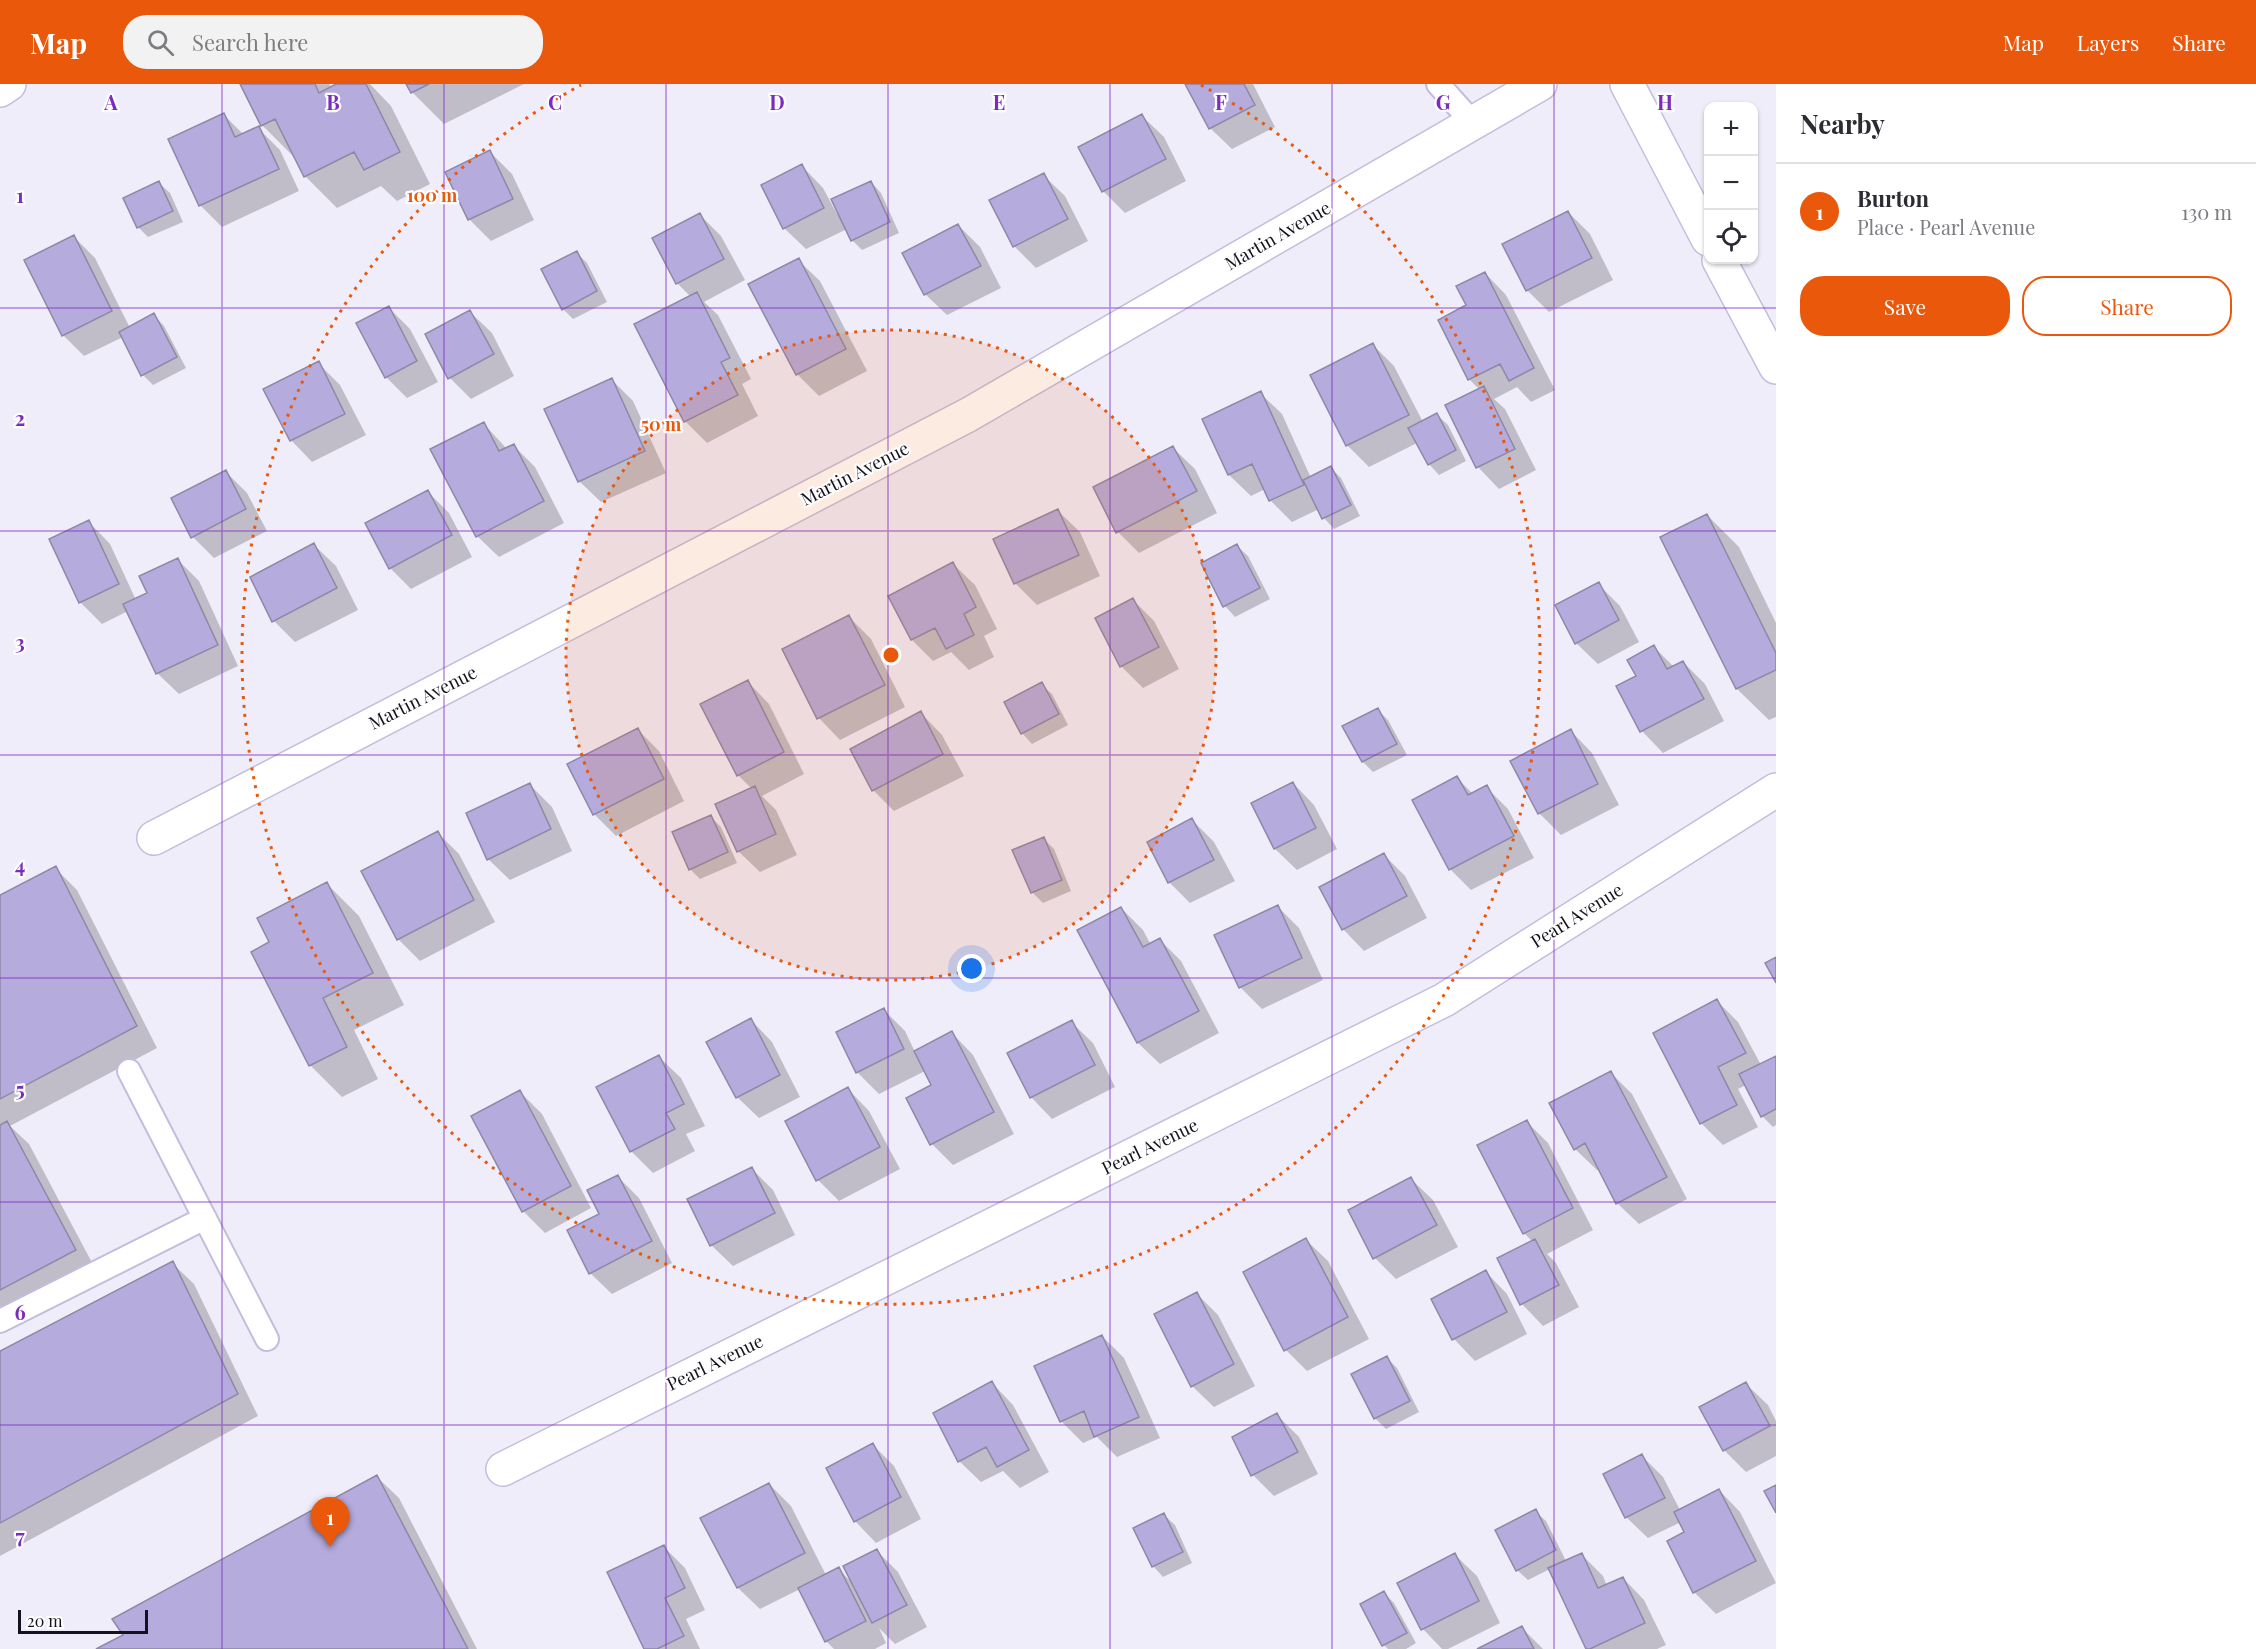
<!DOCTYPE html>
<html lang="en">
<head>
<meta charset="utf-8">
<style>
	:root { --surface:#fff; --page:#f2f2f3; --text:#2b2b33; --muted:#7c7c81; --line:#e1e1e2; --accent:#ea580c }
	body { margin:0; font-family:"Playfair Display",serif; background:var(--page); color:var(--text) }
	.controls { position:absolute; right:18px; top:18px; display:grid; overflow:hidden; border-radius:12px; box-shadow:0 2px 4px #0004 }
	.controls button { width:54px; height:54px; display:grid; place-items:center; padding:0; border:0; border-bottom:2px solid var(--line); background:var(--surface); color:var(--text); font:30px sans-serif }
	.scale { position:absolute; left:18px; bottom:15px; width:130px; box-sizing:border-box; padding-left:6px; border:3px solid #15121e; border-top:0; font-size:16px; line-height:21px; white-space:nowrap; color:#15121e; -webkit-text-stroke:4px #fdfdfd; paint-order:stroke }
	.you { position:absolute; left:972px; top:885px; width:21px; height:21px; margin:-15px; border:4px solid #fff; border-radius:50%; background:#1a73e8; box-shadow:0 0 0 9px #1a73e833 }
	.badge { display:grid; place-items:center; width:39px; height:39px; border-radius:50%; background:var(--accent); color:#fff; font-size:20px; font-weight:700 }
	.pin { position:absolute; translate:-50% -50px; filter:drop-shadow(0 2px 3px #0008) }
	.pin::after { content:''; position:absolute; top:32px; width:21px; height:18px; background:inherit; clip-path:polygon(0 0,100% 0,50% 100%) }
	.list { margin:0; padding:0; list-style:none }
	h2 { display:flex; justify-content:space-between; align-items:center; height:78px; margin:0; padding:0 24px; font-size:26px }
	h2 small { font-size:20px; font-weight:400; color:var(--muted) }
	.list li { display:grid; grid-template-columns:39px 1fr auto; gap:18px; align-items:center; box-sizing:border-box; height:96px; padding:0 24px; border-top:2px solid var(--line) }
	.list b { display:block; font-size:22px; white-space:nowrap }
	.list p { margin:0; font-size:20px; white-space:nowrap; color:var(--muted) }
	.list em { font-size:20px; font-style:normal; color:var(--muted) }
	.actions { display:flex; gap:12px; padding:18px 24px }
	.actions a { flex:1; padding:14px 0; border:2px solid var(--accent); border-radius:24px; text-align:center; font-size:21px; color:var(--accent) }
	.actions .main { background:var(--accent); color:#fff }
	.icon { flex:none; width:33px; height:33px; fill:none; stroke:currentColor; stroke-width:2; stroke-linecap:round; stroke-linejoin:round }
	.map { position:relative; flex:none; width:1776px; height:1565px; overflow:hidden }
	header { display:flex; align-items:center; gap:36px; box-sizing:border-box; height:84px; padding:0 30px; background:var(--accent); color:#fff }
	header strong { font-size:28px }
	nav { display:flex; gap:33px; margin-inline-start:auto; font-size:21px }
	.search { width:420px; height:54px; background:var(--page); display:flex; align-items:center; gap:15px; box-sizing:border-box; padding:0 21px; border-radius:24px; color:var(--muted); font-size:22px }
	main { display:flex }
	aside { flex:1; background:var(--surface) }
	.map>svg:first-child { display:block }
	.shadow { fill:#0003 }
	.building { fill:#b5abdc; stroke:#8e88a7; stroke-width:1.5 }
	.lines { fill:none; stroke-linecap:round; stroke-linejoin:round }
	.lane-casing { stroke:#c3bddd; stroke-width:26 }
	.street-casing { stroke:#c3bddd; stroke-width:36 }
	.lane { stroke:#fff; stroke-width:22 }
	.street { stroke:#fff; stroke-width:33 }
	.grid { fill:none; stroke:#7b2cbf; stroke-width:1.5; stroke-opacity:0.55 }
	.ring { fill:none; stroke:#e8590c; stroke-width:3; stroke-dasharray:3 6 }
	.labels { text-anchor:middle; stroke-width:4.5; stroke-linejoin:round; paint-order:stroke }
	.street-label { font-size:18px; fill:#15121e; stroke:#fdfdfd }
	.grid-label { font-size:20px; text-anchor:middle; font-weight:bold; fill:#7b2cbf; stroke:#fdfdfd; stroke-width:4.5; stroke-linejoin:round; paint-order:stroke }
	.centre { fill:#e8590c; stroke:#fdfdfd; stroke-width:3 }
	.ring-label { font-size:18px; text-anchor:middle; font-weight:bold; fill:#e8590c; stroke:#fdfdfd; stroke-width:4.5; stroke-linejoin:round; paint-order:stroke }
</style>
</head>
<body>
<header>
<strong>Map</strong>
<div class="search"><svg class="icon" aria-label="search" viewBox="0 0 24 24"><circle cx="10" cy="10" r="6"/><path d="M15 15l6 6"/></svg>Search here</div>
<nav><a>Map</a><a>Layers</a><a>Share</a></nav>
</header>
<main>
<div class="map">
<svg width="1776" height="1565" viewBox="0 0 1776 1565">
	<rect width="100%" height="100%" fill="#f0edfb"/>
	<path class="shadow" d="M241,0h88l3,4 8,-4h30l21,22 39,78 -33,17 -16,-15 -44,22 -32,-32 -11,-19 -32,-32z
		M408,0h116l-80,40 -32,-32z
		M1187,0h66l22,43 -43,22 -22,-21z
		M224,31l20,20 14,-7 22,22 19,41 -77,36 -22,-22 -30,-65z
		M1142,32l22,21 22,44 -61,32 -22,-22z
		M490,68l22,22 22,46 -43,21 -22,-22z
		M802,82l21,22 14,26 34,-32 10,11 18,40 -37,17 -10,-10 -5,-11 -41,20 -22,-21z
		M1043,91l22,21 23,45 -52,27 -22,-22z
		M159,99l11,10 13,29 -35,15 -10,-10z
		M1568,128l22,22 23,46 -64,32 -22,-22z
		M700,131l21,21 24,44 -41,22 14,13 33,64 -9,5 16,32 -51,27 -22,-22 6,-124 -14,-14z
		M958,141l22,22 21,41 -54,27 -22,-21z
		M74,153l21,21 35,70 24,-13 10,11 22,42 -33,17 -10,-10 -20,-38 -39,19 -21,-21z
		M577,169l10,10 20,39 -34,17 -10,-10z
		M798,176l22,21 47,90 -48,25 -22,-22z
		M1485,189l21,22 49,95 -24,12 -14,-15 -23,12 11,10 31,61 -37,19 -21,-22 -31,-61 33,-16 -11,-11 -1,-73z
		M388,223l22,22 28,53 -31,16 -21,-21z
		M470,228l22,21 22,43 -43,23 -21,-21z
		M1372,260l22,22 29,56 14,-7 11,10 18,36 -27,14 -10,-11 -12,-21 -48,24 -21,-21 -36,-71z
		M318,279l22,22 26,50 -54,27 -21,-22z
		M611,295l22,22 33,72 -65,29 -22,-21z
		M1260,309l22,21 29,64 20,-10 10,10 19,38 -26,13 -10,-11 -5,-9 -27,13 -22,-22 -5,-11 -14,7 -22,-21 -25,-56z
		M484,340l23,25 7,-3 21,21 29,56 -65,34 -22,-21z
		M1173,364l22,21 22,44 -78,40 -21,-21z
		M226,388l21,21 20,38 -53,27 -21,-21z
		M428,408l21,21 23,44 -61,32 -21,-21z
		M1058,427l22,21 20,44 -63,29 -22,-22z
		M1707,431l32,32 37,76v94l-7,3 -32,-31 -75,-151z
		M89,438l21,22 26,56 13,-6 29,-34 21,21 39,85 -59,28 -22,-21 -29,-62 -26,13 -22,-22z
		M314,461l22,21 22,44 -63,32 -21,-21z
		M1237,462l11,10 22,43 -35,18 -10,-11 -22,-42z
		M953,480l22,21 22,44 -13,7 10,21 -25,13 -18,-18 -18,9 -21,-21z
		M1598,500l22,22 19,36 -41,22 -22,-21z
		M1133,516l21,21 25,48 -36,19 -22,-22z
		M849,533l22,22 34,68 -65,33 -21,-22z
		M1654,563l20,20 9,-5 22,22 19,37 -61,32 -21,-22 -4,-54z
		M748,598l21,22 35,70 -42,22 14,14 21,45 -37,17 -22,-21 14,-62 -14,-14z
		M1041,600l11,10 16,31 -36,19 -10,-11z
		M1378,626l10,10 19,35 -34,17 -10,-10 -19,-35z
		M921,629l21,22 22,41 -70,35 -21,-21z
		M638,646l21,21 25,50 -68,35 -22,-22z
		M1571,647l21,22 27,52 -58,30 -22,-22z
		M1457,694l16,16 13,-7 22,22 26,49 -63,32 -21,-21z
		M1293,699l21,22 23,44 -40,21 -22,-21 -22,-45z
		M530,701l22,22 20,44 -62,29 -22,-21z
		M710,732l11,11 16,36 -37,16 -10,-10z
		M1192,736l22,22 21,39 -45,22 -21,-21z
		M438,749l21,21 36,68 -75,39 -21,-21 -36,-68z
		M1044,755l10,10 17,42 -28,12 -11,-11z
		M1384,771l21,21 22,42 -63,33 -21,-22z
		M55,784l22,22 80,158 -147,78 19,18 68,128 -97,51v-426z
		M327,800l32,32 45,89 -50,25 24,49 -36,18 -32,-32 -39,-122z
		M1277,822l22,22 24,52 -61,29 -22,-22z
		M1121,824l22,22 8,15 9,-5 21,21 38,72 -59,31 -22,-21 -59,-112z
		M1717,917l21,21 23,43 15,-7v67l-3,2 -11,-11 -16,-31 -8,4 20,38 -35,18 -21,-21 -47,-91z
		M883,925l22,22 10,21 37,-19 21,22 41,79 -61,31 -21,-21 1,-58 -8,-15 -46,23 -22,-22z
		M751,936l21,22 28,55 -41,21 -22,-21z
		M1071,938l22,21 22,44 -63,32 -21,-22z
		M659,973l22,21 24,48 -19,8 9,17 -42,22 -22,-22z
		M1610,988l22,22 55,105 -48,25 -22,-21 -17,-34 -3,1 -22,-21z
		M848,1005l21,22 31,58 -61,32 -21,-21z
		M520,1008l22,22 49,94 -46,25 -22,-22z
		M1527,1038l21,21 45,87 -46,24 9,9 23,44 -36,19 -21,-22 -23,-45 34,-17 -9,-9z
		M751,1084l22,22 22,45 -62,31 -22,-21z
		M617,1092l22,22 33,65 -60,31 -22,-21 11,-58z
		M1411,1095l22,21 25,47 -62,32 -21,-21z
		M1306,1156l22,21 41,78 -62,32 -21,-21z
		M172,1179l22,21 64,132 -258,140v-203z
		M1486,1188l21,22 20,40 -52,27 -21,-22z
		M1197,1210l21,21 37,71 -41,21 -22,-21z
		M1102,1252l22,22 36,80 -43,19 -20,-20 -14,6 -22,-22 -25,-54z
		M1387,1274l10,10 22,44 -33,17 -11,-11z
		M992,1299l21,22 36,67 -29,16 -17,-17 -22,11 -22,-21z
		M1746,1300l22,21 8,16v35l-30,16 -22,-22 -23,-43z
		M1277,1331l22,22 19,37 -44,22 -21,-21z
		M873,1361l21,21 27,53 -45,24 -21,-22z
		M1642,1372l21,21 17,33 39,-20 21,22 36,71 -60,31 -22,-22 -8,-59 -5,-11 -33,16 -22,-21z
		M377,1393l22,21 78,151h-378l26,-13z
		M769,1400l22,22 35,69 13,-6 14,15 24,-33 21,21 29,55 -32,17 -16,-16 7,15 -11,6h-41l-8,-8 -26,-52 -40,20 -22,-21 -36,-69z
		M1535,1427l11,10 20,40 15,-7 22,22 4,10 16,-8 21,22 22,45 -9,4h-70l-37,-80 -22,11 -11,-10z
		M1164,1431l11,10 17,38 -29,14 -10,-11z
		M664,1463l21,21 20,42 -19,9 14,30h-55z
		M1455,1471l22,21 23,47 -52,26h-6l-19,-20 -24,-46z
		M1384,1509l10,10 22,40 -10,6h-18l-4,-4z
		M1522,1544l21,21h-62z"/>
	<path class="building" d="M240,0h75l4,9 17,-9h30l34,68 -36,18 -10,-18 -50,25 -29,-58 -14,7z
		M406,0h23l-18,9z
		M1185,0h59l11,21 -46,24z
		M224,29l11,24 24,-11 20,43 -80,37 -31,-67z
		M1142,30l24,45 -64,33 -24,-45z
		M490,66l23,49 -45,21 -23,-48z
		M802,80l22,44 -41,21 -22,-44z
		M1044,89l24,46 -55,28 -24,-47z
		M159,97l14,30 -36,17 -14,-30z
		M871,97l19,41 -39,19 -20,-42z
		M1568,127l24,47 -66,33 -24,-47z
		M700,129l24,46 -48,25 -24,-46z
		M958,140l23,42 -57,29 -22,-42z
		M74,151l38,76 -50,25 -38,-76z
		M577,167l20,40 -35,19 -21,-41z
		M799,174l47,91 -50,26 -48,-91z
		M1485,188l49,96 -25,13 -9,-17 -32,16 -30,-60 28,-15 -10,-19z
		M697,208l33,66 -9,4 17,33 -54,27 -50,-98z
		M389,222l28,55 -32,17 -29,-55z
		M470,226l24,44 -46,25 -23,-45z
		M154,229l23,44 -36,19 -22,-44z
		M1373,259l36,72 -63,31 -36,-71z
		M319,277l26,53 -55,27 -27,-52z
		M612,294l33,73 -67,31 -34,-73z
		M1484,302l31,63 -39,19 -31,-63z
		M1261,307l43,94 -35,16 -17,-37 -24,11 -26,-56z
		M1437,329l19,37 -28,15 -20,-37z
		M484,338l15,29 15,-7 30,57 -68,36 -46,-88z
		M1173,362l24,45 -81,42 -23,-46z
		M1331,382l20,39 -29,14 -19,-39z
		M226,386l20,39 -55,29 -20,-40z
		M428,406l24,45 -63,34 -24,-46z
		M1058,425l21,46 -65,29 -21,-45z
		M1707,430l69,139v17l-40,19 -76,-152z
		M89,436l30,64 -40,19 -30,-64z
		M314,459l23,45 -65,34 -22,-45z
		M1237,460l23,44 -37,19 -22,-44z
		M178,474l40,87 -62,29 -33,-70 24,-11 -8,-17z
		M953,478l23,45 -12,7 10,21 -28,14 -11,-21 -24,12 -23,-44z
		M1599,498l20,38 -44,24 -20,-39z
		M1133,514l26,49 -39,20 -25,-49z
		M849,531l36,70 -68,34 -35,-70z
		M1654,561l13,24 16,-8 21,38 -64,33 -24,-46 20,-10 -9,-16z
		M748,596l36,72 -47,24 -37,-72z
		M1042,598l17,32 -38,20 -17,-32z
		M1378,624l19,36 -35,18 -20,-36z
		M921,627l22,43 -71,37 -22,-42z
		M638,644l26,51 -71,36 -26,-51z
		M1571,645l27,55 -60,30 -28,-53z
		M1457,692l11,19 19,-10 27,51 -65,34 -37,-70z
		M1293,698l23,46 -42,21 -23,-46z
		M530,699l21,46 -64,31 -21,-47z
		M755,702l21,48 -39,18 -22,-48z
		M711,731l17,37 -39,18 -17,-38z
		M1192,734l22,42 -46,23 -21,-41z
		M438,747l36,69 -77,40 -36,-69z
		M1044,753l18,43 -31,13 -19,-43z
		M1384,769l23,43 -65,34 -23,-43z
		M56,782l81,160 -137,73v-204z
		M327,798l46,91 -50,25 24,49 -38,19 -58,-114 18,-10 -12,-24z
		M1278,821l24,53 -63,30 -25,-53z
		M1121,823l22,40 17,-9 39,73 -62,32 -60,-113z
		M1776,873v26l-11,-20z
		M1717,915l29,54 -28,14 19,38 -37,19 -47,-91z
		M884,924l20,41 -48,24 -20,-41z
		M751,934l29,57 -44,23 -30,-56z
		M1072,936l23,45 -65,33 -23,-45z
		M952,947l42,81 -64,33 -24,-47 25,-13 -17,-34z
		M659,971l25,49 -18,9 9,16 -45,23 -34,-65z
		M1776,972v53l-15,8 -22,-43z
		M1611,987l56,106 -51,27 -31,-61 -11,7 -25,-47z
		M848,1003l32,60 -64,34 -31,-60z
		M520,1006l51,96 -49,26 -51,-96z
		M1527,1036l46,88 -50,26 -46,-89z
		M7,1037l69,129 -76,40v-165z
		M752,1083l23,46 -65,33 -23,-47z
		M618,1091l34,66 -63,33 -22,-44 32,-16 -12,-24z
		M1411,1093l26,48 -64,34 -25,-49z
		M1306,1154l42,79 -64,34 -41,-79z
		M1535,1155l24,46 -39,20 -23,-47z
		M173,1177l65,133 -238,129v-172z
		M1486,1186l21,42 -55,28 -21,-41z
		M1197,1208l37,72 -43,23 -37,-73z
		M1102,1251l37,82 -45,20 -10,-26 -24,11 -26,-56z
		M1387,1272l23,45 -36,18 -23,-45z
		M992,1297l37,69 -32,17 -11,-20 -28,15 -25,-49z
		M1746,1298l24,44 -47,25 -24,-44z
		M1277,1329l21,39 -47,24 -19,-39z
		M873,1359l28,54 -47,25 -28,-54z
		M1642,1370l23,44 -40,20 -22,-44z
		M377,1391l91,174h-372l27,-14 -11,-16z
		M769,1399l36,70 -68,35 -37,-70z
		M1776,1401v28l-12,-22z
		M1719,1405l37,72 -63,32 -26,-52 17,-9 -10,-20z
		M1536,1425l20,41 -40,21 -21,-41z
		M1164,1429l19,39 -31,15 -19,-39z
		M664,1461l21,43 -20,10 19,38 -27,13h-13l-37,-77z
		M877,1465l30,56 -35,18 -29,-57z
		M1455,1469l24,48 -58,29 -24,-47z
		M1582,1469l16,35 25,-11 22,46 -55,26h-4l-38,-81z
		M839,1483l27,54 -41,21 -27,-54z
		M1384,1507l23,42 -25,13 -22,-42z
		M1522,1542l12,23h-57z"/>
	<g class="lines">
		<g class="lane-casing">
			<path id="lane" d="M1438,0l35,39
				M129,987l138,268
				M0,1237l205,-103"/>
		</g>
		<g class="street-casing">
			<path id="street" d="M1627,0l81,155
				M0,6l9,-6
				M1719,176l57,107
				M154,754l814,-423 572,-331
				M503,1385l941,-469 332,-210"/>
		</g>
		<use href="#lane" class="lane"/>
		<use href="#street" class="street"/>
	</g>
	<path class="grid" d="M222,0v1565M444,0v1565M666,0v1565M888,0v1565M1110,0v1565M1332,0v1565M1554,0v1565M0,224h1776M0,447h1776M0,671h1776M0,894h1776M0,1118h1776M0,1341h1776"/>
	<circle cx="891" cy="571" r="325" fill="#e8590c" fill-opacity=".12"/>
	<g class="ring">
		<circle cx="891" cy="571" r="325"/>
		<path d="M1201 1A649 649 0 1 1 581 1"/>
	</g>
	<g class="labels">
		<g class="street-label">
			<text transform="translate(1278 152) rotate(-30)" y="6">Martin Avenue</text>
			<text transform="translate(855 390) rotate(-27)" y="6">Martin Avenue</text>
			<text transform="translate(423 614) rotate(-27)" y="6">Martin Avenue</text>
			<text transform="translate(1577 832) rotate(-32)" y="6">Pearl Avenue</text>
			<text transform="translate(1150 1063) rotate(-26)" y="6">Pearl Avenue</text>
			<text transform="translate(715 1279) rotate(-26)" y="6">Pearl Avenue</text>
		</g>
	</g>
	<g class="grid-label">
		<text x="111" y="26">A</text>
		<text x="333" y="26">B</text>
		<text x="555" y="26">C</text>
		<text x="777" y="26">D</text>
		<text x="999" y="26">E</text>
		<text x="1221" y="26">F</text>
		<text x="1443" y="26">G</text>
		<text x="1665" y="26">H</text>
		<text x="20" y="119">1</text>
		<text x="20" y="342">2</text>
		<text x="20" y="566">3</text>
		<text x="20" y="789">4</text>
		<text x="20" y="1013">5</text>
		<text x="20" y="1236">6</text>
		<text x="20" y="1460">7</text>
	</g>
	<circle cx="891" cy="571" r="9" class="centre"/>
	<g class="ring-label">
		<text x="432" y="118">100 m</text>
		<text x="661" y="347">50 m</text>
	</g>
</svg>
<div class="controls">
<button>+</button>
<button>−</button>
<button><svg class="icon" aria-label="locate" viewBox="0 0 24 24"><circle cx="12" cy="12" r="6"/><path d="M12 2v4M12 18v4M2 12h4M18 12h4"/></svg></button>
</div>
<div class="scale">20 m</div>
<div class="you"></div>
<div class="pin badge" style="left:330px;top:1463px">1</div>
</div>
<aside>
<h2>Nearby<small></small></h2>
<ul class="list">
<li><span class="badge">1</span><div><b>Burton</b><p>Place · Pearl Avenue</p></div><em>130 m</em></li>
</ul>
<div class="actions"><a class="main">Save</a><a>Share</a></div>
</aside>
</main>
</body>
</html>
